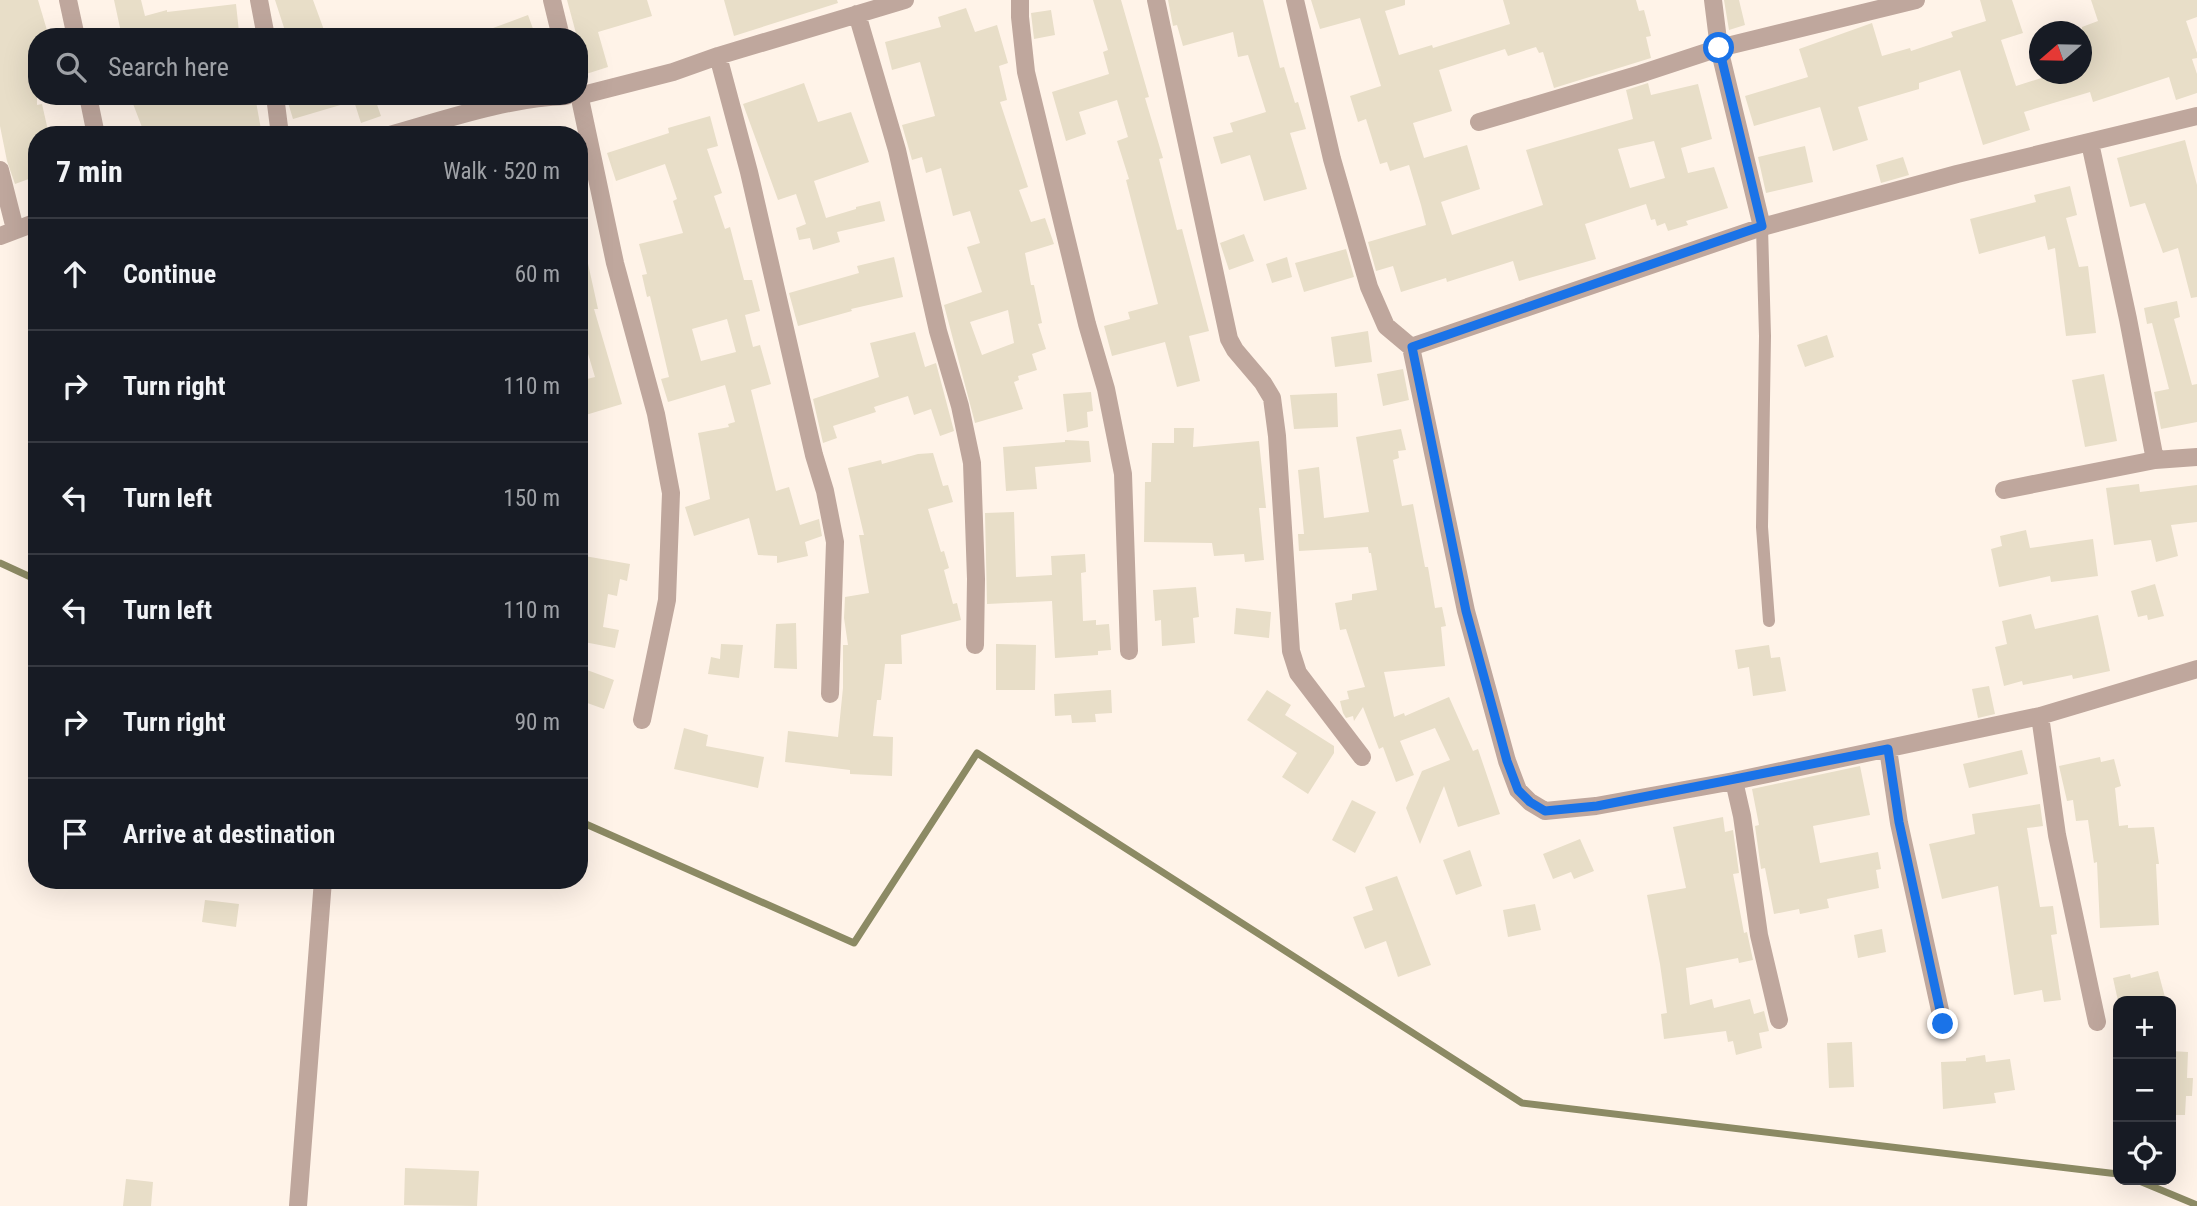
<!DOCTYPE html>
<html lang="en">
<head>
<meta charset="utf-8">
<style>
	:root { --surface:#171b24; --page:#242831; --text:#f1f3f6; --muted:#9ea1a6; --line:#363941 }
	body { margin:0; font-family:"Roboto Condensed",sans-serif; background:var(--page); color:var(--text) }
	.controls { position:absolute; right:21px; bottom:21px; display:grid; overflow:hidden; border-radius:14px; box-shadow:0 7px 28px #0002 }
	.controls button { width:63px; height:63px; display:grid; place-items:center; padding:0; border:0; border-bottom:2px solid var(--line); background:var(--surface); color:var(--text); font:35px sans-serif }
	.compass { position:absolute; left:2029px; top:21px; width:63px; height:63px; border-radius:50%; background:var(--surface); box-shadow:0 7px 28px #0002; rotate:250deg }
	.stop { position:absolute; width:21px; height:21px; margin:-16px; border:5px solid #1a73e8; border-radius:50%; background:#fff }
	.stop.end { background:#1a73e8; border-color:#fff; box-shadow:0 2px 7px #0008 }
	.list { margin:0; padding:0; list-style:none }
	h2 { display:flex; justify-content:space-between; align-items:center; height:91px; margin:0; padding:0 28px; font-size:30px }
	h2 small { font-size:23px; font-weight:400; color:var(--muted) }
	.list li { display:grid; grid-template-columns:46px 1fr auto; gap:21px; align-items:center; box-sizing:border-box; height:112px; padding:0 28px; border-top:2px solid var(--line) }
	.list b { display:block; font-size:26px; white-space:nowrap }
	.list em { font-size:23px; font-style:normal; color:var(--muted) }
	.icon { flex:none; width:38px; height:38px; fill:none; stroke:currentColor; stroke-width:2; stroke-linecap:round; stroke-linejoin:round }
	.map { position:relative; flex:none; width:2197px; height:1206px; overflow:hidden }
	.search { position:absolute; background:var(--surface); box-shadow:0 7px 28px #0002; left:28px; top:28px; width:560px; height:77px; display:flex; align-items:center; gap:18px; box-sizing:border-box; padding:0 24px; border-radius:28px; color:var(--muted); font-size:26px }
	.panel { position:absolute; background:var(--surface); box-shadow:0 7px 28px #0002; left:28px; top:126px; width:560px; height:763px; border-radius:28px }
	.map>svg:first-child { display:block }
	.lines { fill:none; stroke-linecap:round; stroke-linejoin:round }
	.stream { stroke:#8c8a64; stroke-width:7 }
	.building { fill:#e8dec8; fill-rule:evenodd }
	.service { stroke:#bfa79d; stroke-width:12 }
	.minor { stroke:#bfa79d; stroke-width:18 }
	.route { stroke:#1a73e8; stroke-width:9 }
</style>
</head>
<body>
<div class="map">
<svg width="2197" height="1206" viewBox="0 0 2197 1206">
	<rect width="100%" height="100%" fill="#fff3e8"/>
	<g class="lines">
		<path class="stream" d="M0,563l37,17
			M579,821l275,122 123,-190 545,350 596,71
			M2137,1180l60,25"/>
	</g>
	<path class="building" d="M0,0h38l11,37h-12v68l5,-1 7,31h-12v41l-22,8 -8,-23 -7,-35z
		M114,0h27l4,16 22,-6v2l69,-8 3,28h-5v5h-112z
		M275,0h38l11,30 -20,7h-17z
		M567,0h80l5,16 -54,16 10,35 -25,8 -4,-12v-26h-2z
		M724,0h113l1,3 -104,33z
		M1093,0h28l28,97 -4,1 18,60 -4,1 18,71 5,-1 27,102 -20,5 11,45 -23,6 -12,-45 -53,14 -8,-30 26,-7 -2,-7 30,-8 -32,-124 3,-1 -12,-38 11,-4 -11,-37 -38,12 7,22 -20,7 -14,-49 57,-18 -6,-22 5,-2z
		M1168,0h95l17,68 4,-1 11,36 3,-1 8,27 -16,4 17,56 -43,12 -14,-46 -29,9 -8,-27 20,-5 -3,-9 36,-11 -18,-57 -10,2 -5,-25 -50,14 -6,-21 -4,1z
		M1311,0h94v5l-20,6 14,44 33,-10 1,3 77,-24 -7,-24h133l3,11 5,-1 7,26 -5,1 5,21 -97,30 -11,-36 -4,1 -3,-6 -28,9 -3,-7 -66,21 13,41 -39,12 11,35 43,-13 13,44 -39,13 11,33 91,-30 -17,-55 107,-31 -7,-29 22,-7 3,12 47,-11 14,55 -31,9 7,25 26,-6 14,41 -42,13 2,4 -20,6 -3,-8 -8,3 -2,-7 -4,1 -5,-16 -61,20 11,35 -77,22 -6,-20 -66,21 -1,-4 -45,14 -8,-26 -17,5 -8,-29 58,-17 -5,-20 -12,-40 -19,6 -3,-9 -7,2 -14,-45 -8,3 -8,-26 31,-10 -21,-68 -40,11zM1654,141l11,37 -35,10 -12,-39z
		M1724,0h15l6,25 -16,5z
		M1980,0h32l11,33 -22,7 15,46 38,-12h28v-47l16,-6 -7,-21h106v17l-11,4 11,32v5l-5,1 5,15v19l-21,7 -7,-23 -76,25 -3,-10 -66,20 6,18 -47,15 -23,-75 -41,13v6l-61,18 10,33 -35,11 -13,-44 -66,19 -9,-30 63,-19 -9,-28 73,-26 10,33 28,-8 1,3 42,-14 -2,-5 35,-11z
		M966,8l9,24 22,-7 11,38 -9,3 8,34 -7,2 28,85 -9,3 12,32 14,-4 9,26 -29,9 6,32h3l8,38 -4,1 8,25 -14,5 5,16 -19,6 1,4 -5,2 9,27 -48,14 -31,-118 38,-13 -15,-45 13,-4 -10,-32 -17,5 -12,-48 -15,5 -4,-16 -10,3 -10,-35 33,-9 -15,-54 -28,8 -7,-28 56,-15 -3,-10zM1008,310l6,33 -32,12 -12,-33z
		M1051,10l4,25 -21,4 -3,-26z
		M528,15l8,22h-62v-2z
		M804,83l14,39 33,-10 18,50 -55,19 12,37 30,-9v-2l24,-6 5,20 -48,11 3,10 -27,8 -3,-12 -11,2 -3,-12 10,-4 -10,-30 -18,6 -35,-96z
		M130,96h125l7,39h-117z
		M286,96h88l7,20 -20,7 -7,-22 -61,18z
		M710,116l8,30 -11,3 15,44 -8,3 11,33 5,-2 14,53h8l8,31 -15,4 8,32 7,-2 11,39 -20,6 25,101 13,-4 11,38 19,-6 3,17 -17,6 3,14 -31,7v-7l-19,-1 -9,-37 -55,18 -9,-29 25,-8 -12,-66 31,-6 -1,-3 7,-2 -10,-37 -57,17 -7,-23 8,-2 -19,-81 -3,1 -5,-22 5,-1 -8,-30 44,-11 -10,-32 4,-2 -12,-35 -49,17 -9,-28 62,-20 -1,-5zM727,319l9,33 -35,9 -9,-32z
		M2185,140l12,45v112l-6,1 -13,-50 -15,5 -18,-50 -15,4 -13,-49z
		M1805,146l8,36 -47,11 -8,-36z
		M1903,157l6,18 -28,8 -5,-18z
		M2070,186l7,29 -11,3 13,49 9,-1 8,67 -30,3 -11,-88 -7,2 -3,-14 -66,18 -9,-35 66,-17 -2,-7z
		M1244,234l10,27 -25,9 -9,-27z
		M1346,249l8,28 -50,15 -9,-29z
		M894,257l9,40 -52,12 1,2 -54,15 -9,-33 70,-20 -2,-7z
		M1287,257l5,20 -20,6 -6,-19z
		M587,259l11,50h-4l28,95 -43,13v-36l16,-4 -16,-53v-64z
		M2177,301l3,16 -6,2 18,66 5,-1v38l-36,7 -7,-37 15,-3 -17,-66 -5,1 -3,-16z
		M1368,331l4,31 -37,5 -4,-30z
		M915,332l10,35 11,-4 18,68 -14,5 -9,-27 -17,6 -6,-19 -34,11 2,5 -43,14 4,12 -14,5 -10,-44 66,-22 -9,-34z
		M1827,335l7,22 -29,10 -8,-22z
		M1403,369l6,31 -26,6 -6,-32z
		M2104,374l13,67 -32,6 -13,-67z
		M1091,392l2,19 -6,1 1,15 -21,5 -4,-38z
		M1337,393l1,34 -44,2 -4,-34z
		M1174,428h20l-1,19 66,-6 7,67h-7l5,52 -19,2 -1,-8 -30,2 -2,-13 -68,-1 1,-60h6l1,-39h22z
		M1401,429l5,21 -8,1 1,7 -6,2 9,46 11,-2 12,63h3l7,41 7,-1 4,19 -5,1 4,39 -61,6 10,45 10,-4 1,3 44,-19 24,54 5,-2 22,65 -42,13 -14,-41 -24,58 -14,-36 16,-37 28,-11 -15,-32 -35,13 14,34 -18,7 -13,-35 -4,2 -16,-42 -9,14 -1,-5 -7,2 -3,-5 -3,-12 9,-2 -2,-8 18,-4 -19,-58 -6,1 -5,-27 17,-3v-6l25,-4 -6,-37h-2l-1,-6 -69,4 -1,-17h6l-6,-64 21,-3 5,51 45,-6 -13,-75z
		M1065,440l24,1 2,21 -56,5 2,22 -31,2 -3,-44 62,-5z
		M933,453l10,33 5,-1 5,17 -25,7 13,43 3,-1 5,17 -5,2 9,34 4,-1 4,17 -60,15 1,29h-17l-4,36h-4l-4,36 20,1 -1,39 -42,-2v-4l-65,-8 3,-31 50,6 5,-49v-43h5l-4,-27 1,-21 24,-4 -10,-58h5l-16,-67 33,-8 1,4 36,-10z
		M2139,484l1,8 57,-7v37l-26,3 7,31 -22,6 -5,-22 -37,5 -8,-57z
		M1014,512l2,65 36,-2 -1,-19 34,-2 1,18 -5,1 2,48 13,-1v5l13,-1 2,26 -13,1v4l-43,3 -3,-57 -65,3 -2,-91z
		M2026,530l4,18 63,-9 5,37 -47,6 -1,-6 -51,11 -8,-38 11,-3 -2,-10z
		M579,555l51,9 -3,17 -7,-2 -3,17 -9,-2 -5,33 16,3 -4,18 -36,-7v-19l6,-32 -6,-1z
		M2155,584l9,32 -16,4 -1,-5 -9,2 -7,-26z
		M1196,587l3,30 -6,1 2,25 -33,3 -1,-26 -6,1 -2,-31z
		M1236,608l35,4 -2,26 -35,-4z
		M2031,614l4,15 63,-14 12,56 -37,8 -1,-4 -49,10 -1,-4 -18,5 -9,-39 12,-3 -5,-23z
		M796,623l1,46 -23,-1 2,-44z
		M721,644l22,1 -4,33 -31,-4 3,-17 9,2z
		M996,644l40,1 -1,45h-39z
		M1769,645l2,13 9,-1 6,34 -33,5 -4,-29 -11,2 -3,-19z
		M579,667l35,13 -10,29 -25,-9z
		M1989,686l6,28 -17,4 -6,-29z
		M1111,690l1,23 -17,1 1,8 -24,1 -1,-8 -16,1 -1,-22z
		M1267,690l24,15 -6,10 49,31v7l-26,41 -26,-17 15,-24 -50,-33z
		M684,728l24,7 -2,11 58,11 -6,31 -84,-19z
		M2022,750l6,24 -59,14 -6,-24z
		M2100,757l1,5 13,-3 7,27 -6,2 4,38 9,-1v3l26,-1 5,37h-3l3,61 -59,3 -3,-66 -3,1 -6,-43 -12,1 -3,-21 -6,1 -8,-35z
		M1860,766l10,49 -57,11 7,37 58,-11 3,17 -5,1 3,18 -52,11 2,9 -29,6 -1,-5 -25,5 -9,-46 -4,1 -6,-43 4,-1 -7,-36z
		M1352,800l24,12 -21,41 -23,-13z
		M2040,804l3,22 -16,2 13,79 13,-1 4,28 -6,1 10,65 -17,2 -2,-12 -28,5 -16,-109 -56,13 -13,-55 46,-10 -3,-20z
		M1723,817l2,15 8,-2 6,43 -6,1 11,59 3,-1 6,28 -14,3 -1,-5 -52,10 4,37 22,-6 2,9 36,-9 4,15 10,-3 5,20 -10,2 3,15 -26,7 -3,-14 -5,1 -2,-11 -62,8 -3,-25 6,-1 -7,-49 -13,-69 39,-7 -13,-61z
		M1580,839l14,32 -20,8 -3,-7 -18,7 -10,-25z
		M1470,850l12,36 -26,9 -13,-35z
		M1397,876l34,89 -33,12 -12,-36 -21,8 -12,-32 20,-7 -8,-23z
		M205,900l34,4 -3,23 -34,-5z
		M1535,904l6,26 -33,7 -5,-27z
		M1882,929l4,23 -28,6 -4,-23z
		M2158,971l8,30h-48l-5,-23 17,-4 1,4z
		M1852,1042l2,45 -25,1 -2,-45z
		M2171,1051l17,1 -1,26h6l-1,18h-6l-1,19h-14z
		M1985,1055l1,7 24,-3 5,31 -21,3 2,10 -53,6 -2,-47 25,-1v-3z
		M405,1168l74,3 -2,35 -73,-1z
		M126,1179l27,3 -2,24h-28z"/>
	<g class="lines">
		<path class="service" d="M1762,227l3,109 -3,191 7,94"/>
		<path class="minor" d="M68,0l8,37
			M259,0l7,37
			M552,0l9,37
			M1020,0v17l6,55 61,252 19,65 17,85 6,177
			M1156,0l73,339 6,11 28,33 9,15 5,38 14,215 7,22 64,84
			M1295,0l37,159 37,128 17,39 25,21 351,-120 195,-53 240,-58
			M1713,0l6,48 43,179
			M857,14l40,136 41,181 22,75 12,57 4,116 -1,66
			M718,56l31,116 65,283 11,36 10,51 -5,152
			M579,94l36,169 41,151 15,79 -4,107 -25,120
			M88,96l8,39
			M275,96l5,39
			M579,96l94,-24 45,-16 187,-56
			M1479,122l161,-48 79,-26 197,-48
			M390,135c57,-16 117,-37 176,-39
			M2090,143l38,176 27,141 42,-3
			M0,170l15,59
			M0,236l37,-14
			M1411,347l55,264 41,150 11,29 12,12 15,9 51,-5 138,-25 306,-65 157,-47
			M2004,490l151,-30
			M2040,716l17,119 40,187
			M1888,749l11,74 44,201
			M1734,781l8,35 17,119 20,85
			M298,1206l25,-326"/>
	</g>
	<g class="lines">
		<path class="route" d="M1719,48l43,178 -350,121 54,264 41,150 11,29 12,12 15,9 52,-5 291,-57 11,73 44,202"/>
	</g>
</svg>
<div class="controls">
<button>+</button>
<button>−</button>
<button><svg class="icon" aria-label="locate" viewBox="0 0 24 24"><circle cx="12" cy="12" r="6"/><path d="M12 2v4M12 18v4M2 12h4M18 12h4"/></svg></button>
</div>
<svg class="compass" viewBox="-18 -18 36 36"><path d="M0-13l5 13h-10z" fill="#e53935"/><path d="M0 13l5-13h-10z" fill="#9ea1a6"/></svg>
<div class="stop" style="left:1719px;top:48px"></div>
<div class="stop end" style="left:1943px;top:1024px"></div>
<div class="search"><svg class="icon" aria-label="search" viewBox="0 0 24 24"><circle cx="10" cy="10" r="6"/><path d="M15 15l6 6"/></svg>Search here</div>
<section class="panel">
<h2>7 min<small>Walk · 520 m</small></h2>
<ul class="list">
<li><svg class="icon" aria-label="ahead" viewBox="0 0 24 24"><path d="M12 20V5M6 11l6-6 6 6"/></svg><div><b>Continue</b></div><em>60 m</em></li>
<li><svg class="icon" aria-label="right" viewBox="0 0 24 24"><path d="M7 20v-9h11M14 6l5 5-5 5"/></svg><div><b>Turn right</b></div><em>110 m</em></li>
<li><svg class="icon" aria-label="left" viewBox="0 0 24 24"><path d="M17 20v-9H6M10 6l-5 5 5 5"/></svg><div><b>Turn left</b></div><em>150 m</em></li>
<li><svg class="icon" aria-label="left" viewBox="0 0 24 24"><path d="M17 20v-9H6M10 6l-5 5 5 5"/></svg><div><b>Turn left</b></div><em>110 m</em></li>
<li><svg class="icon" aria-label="right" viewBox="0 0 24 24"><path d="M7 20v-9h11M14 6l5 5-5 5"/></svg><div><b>Turn right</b></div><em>90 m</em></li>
<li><svg class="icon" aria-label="arrive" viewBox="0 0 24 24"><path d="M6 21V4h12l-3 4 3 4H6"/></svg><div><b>Arrive at destination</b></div></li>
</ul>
</section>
</div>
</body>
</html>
